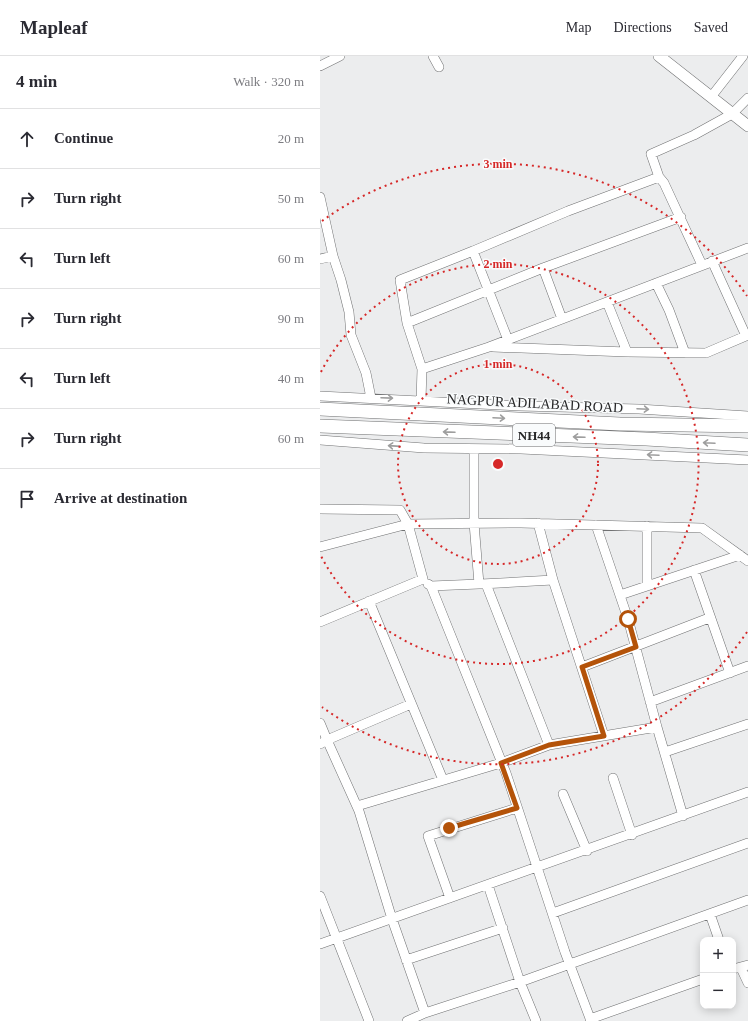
<!DOCTYPE html>
<html lang="en">
<head>
<meta charset="utf-8">
<style>
	:root { --surface:#fff; --page:#f7f7f7; --text:#2b2b33; --muted:#7c7c81; --line:#e1e1e2 }
	body { margin:0; font-family:Georgia,serif; background:var(--page); color:var(--text) }
	.controls { position:absolute; right:12px; bottom:12px; display:grid; overflow:hidden; border-radius:8px; box-shadow:0 2px 10px #0003 }
	.controls button { width:36px; height:36px; display:grid; place-items:center; padding:0; border:0; border-bottom:1px solid var(--line); background:var(--surface); color:var(--text); font:20px sans-serif }
	.stop { position:absolute; width:12px; height:12px; margin:-9px; border:3px solid #b45309; border-radius:50%; background:#fff }
	.stop.end { background:#b45309; border-color:#fff; box-shadow:0 1px 4px #0008 }
	.list { margin:0; padding:0; list-style:none }
	h2 { display:flex; justify-content:space-between; align-items:center; height:52px; margin:0; padding:0 16px; font-size:17px }
	h2 small { font-size:13px; font-weight:400; color:var(--muted) }
	.list li { display:grid; grid-template-columns:26px 1fr auto; gap:12px; align-items:center; box-sizing:border-box; height:60px; padding:0 16px; border-top:1px solid var(--line) }
	.list b { display:block; font-size:15px; white-space:nowrap }
	.list em { font-size:13px; font-style:normal; color:var(--muted) }
	.icon { flex:none; width:22px; height:22px; fill:none; stroke:currentColor; stroke-width:2; stroke-linecap:round; stroke-linejoin:round }
	.map { position:relative; flex:none; width:428px; height:965px; overflow:hidden }
	header { display:flex; align-items:center; gap:24px; box-sizing:border-box; height:56px; padding:0 20px; background:var(--surface); border-bottom:1px solid var(--line) }
	header strong { font-size:19px }
	nav { display:flex; gap:22px; margin-inline-start:auto; font-size:14px }
	main { display:flex }
	aside { flex:1; background:var(--surface) }
	.map>svg:first-child { display:block }
	.lines { fill:none; stroke-linecap:round; stroke-linejoin:round }
	.minor-casing { stroke:#707172; stroke-width:10 }
	.major-casing { stroke:#707172; stroke-width:12 }
	.highway-casing { stroke:#707172; stroke-width:14 }
	.minor { stroke:#fff; stroke-width:9 }
	.major { stroke:#fff; stroke-width:11 }
	.highway { stroke:#fff; stroke-width:13 }
	.oneway { stroke:#9e9e9e }
	.route { stroke:#b45309; stroke-width:5 }
	.ring { fill:none; stroke:#d62828; stroke-width:2; stroke-dasharray:2 4 }
	.labels { text-anchor:middle; stroke-width:3; stroke-linejoin:round; paint-order:stroke }
	.shield { fill:#f9fbfc; stroke:#666768; stroke-width:1 }
	.shield-label { font-size:13px; font-weight:bold; fill:#272728 }
	.street-label { font-size:14px; fill:#272728; stroke:#f9fbfc }
	.centre { fill:#d62828; stroke:#f9fbfc; stroke-width:2 }
	.ring-label { font-size:12px; text-anchor:middle; font-weight:bold; fill:#d62828; stroke:#f9fbfc; stroke-width:3; stroke-linejoin:round; paint-order:stroke }
</style>
</head>
<body>
<header>
<strong>Mapleaf</strong>
<nav><a>Map</a><a>Directions</a><a>Saved</a></nav>
</header>
<main>
<aside>
<h2>4 min<small>Walk · 320 m</small></h2>
<ul class="list">
<li><svg class="icon" aria-label="ahead" viewBox="0 0 24 24"><path d="M12 20V5M6 11l6-6 6 6"/></svg><div><b>Continue</b></div><em>20 m</em></li>
<li><svg class="icon" aria-label="right" viewBox="0 0 24 24"><path d="M7 20v-9h11M14 6l5 5-5 5"/></svg><div><b>Turn right</b></div><em>50 m</em></li>
<li><svg class="icon" aria-label="left" viewBox="0 0 24 24"><path d="M17 20v-9H6M10 6l-5 5 5 5"/></svg><div><b>Turn left</b></div><em>60 m</em></li>
<li><svg class="icon" aria-label="right" viewBox="0 0 24 24"><path d="M7 20v-9h11M14 6l5 5-5 5"/></svg><div><b>Turn right</b></div><em>90 m</em></li>
<li><svg class="icon" aria-label="left" viewBox="0 0 24 24"><path d="M17 20v-9H6M10 6l-5 5 5 5"/></svg><div><b>Turn left</b></div><em>40 m</em></li>
<li><svg class="icon" aria-label="right" viewBox="0 0 24 24"><path d="M7 20v-9h11M14 6l5 5-5 5"/></svg><div><b>Turn right</b></div><em>60 m</em></li>
<li><svg class="icon" aria-label="arrive" viewBox="0 0 24 24"><path d="M6 21V4h12l-3 4 3 4H6"/></svg><div><b>Arrive at destination</b></div></li>
</ul>
</aside>
<div class="map">
<svg width="428" height="965" viewBox="0 0 428 965">
	<rect width="100%" height="100%" fill="#ecedee"/>
	<g class="lines">
		<g class="minor-casing">
			<path id="minor" d="M113,0l6,11
				M0,10l20,-10
				M391,41l32,-41
				M0,141l13,59 8,24 8,32 2,23 15,38 5,25
				M0,203l13,-3
				M392,205l34,75
				M382,209l-38,-82 -5,-6 -8,-23 43,-19 38,-21 16,-16
				M223,212l19,51
				M336,227l13,27 16,43
				M287,246l20,50 79,1 42,-18
				M87,267l136,-55 138,-51
				M188,284l-35,-89 95,-40 91,-34
				M173,291l134,5
				M102,313l-15,-46 -7,-43 73,-29
				M0,340l200,10 119,3 109,7
				M101,344l1,-31 67,-22 259,-99
				M0,384l104,8 97,1 227,11
				M0,453l80,1 8,14 -88,23
				M276,469l32,94 29,108
				M327,470v59
				M374,514l36,103
				M233,524l51,156
				M108,528l3,2 48,-2 -5,-61v-74
				M161,528l72,-4 -15,-57
				M111,530l75,187 59,179 26,69
				M300,539l120,-40
				M49,545l74,179
				M0,566l103,-43 -15,-55 113,-1 181,5 46,33
				M262,611l127,-49
				M330,646l98,-36
				M91,648l-84,36 32,71 33,108 33,94 95,-31 228,-82
				M0,667l7,17 -7,4
				M229,689l108,-18 26,89
				M345,696l83,-28
				M293,722l19,57
				M243,738l24,57
				M37,750l144,-43 48,-18 -63,-161
				M168,829l32,97 16,39
				M0,840l49,125
				M130,842l-22,-62 89,-28
				M233,857l195,-70
				M390,858l9,26
				M0,888l428,-152
				M86,904l97,-32
				M421,912l7,15
				M413,913l15,-4
				M270,963l113,-40
				M87,965l18,-8"/>
		</g>
		<g class="major-casing">
			<path id="major" d="M339,0l89,70"/>
		</g>
		<g class="highway-casing">
			<path id="highway" d="M0,353l300,15 128,2
				M0,370l326,13 102,6"/>
		</g>
		<use href="#minor" class="minor"/>
		<use href="#major" class="major"/>
		<use href="#highway" class="highway"/>
	</g>
	<defs><path id="oneway-shaft" d="M-6 0H5M1.5-3L5.5 0L1.5 3" fill="none" stroke-width="1.6" stroke-linecap="round" stroke-linejoin="round"/></defs>
	<g class="oneway">
		<use href="#oneway-shaft" transform="translate(67 342) rotate(2)"/>
		<use href="#oneway-shaft" transform="translate(323 353) rotate(3)"/>
		<use href="#oneway-shaft" transform="translate(179 362) rotate(3)"/>
		<use href="#oneway-shaft" transform="translate(129 376) rotate(-178)"/>
		<use href="#oneway-shaft" transform="translate(259 381) rotate(-178)"/>
		<use href="#oneway-shaft" transform="translate(389 387) rotate(-177)"/>
		<use href="#oneway-shaft" transform="translate(74 390) rotate(-176)"/>
		<use href="#oneway-shaft" transform="translate(333 399) rotate(-177)"/>
	</g>
	<g class="lines">
		<path class="route" d="M129,772l68,-20 -16,-45 48,-18 55,-9 -22,-69 54,-20 -8,-28"/>
	</g>
	<g class="ring">
		<circle cx="178" cy="408" r="100"/>
		<path d="M1 316A200 200 0 1 1 1 500"/>
		<path d="M427 576A300 300 0 0 1 2 651M2 165A300 300 0 0 1 427 240"/>
	</g>
	<g class="labels">
		<rect class="shield" x="193" y="368" width="42" height="22" rx="3"/>
		<g class="shield-label">
			<text x="214" y="384">NH44</text>
		</g>
		<g class="street-label">
			<text transform="translate(215 347) rotate(3)" y="5">NAGPUR ADILABAD ROAD</text>
		</g>
	</g>
	<circle cx="178" cy="408" r="6" class="centre"/>
	<g class="ring-label">
		<text x="178" y="112">3 min</text>
		<text x="178" y="212">2 min</text>
		<text x="178" y="312">1 min</text>
	</g>
</svg>
<div class="controls">
<button>+</button>
<button>−</button>
</div>
<div class="stop" style="left:308px;top:563px"></div>
<div class="stop end" style="left:129px;top:772px"></div>
</div>
</main>
</body>
</html>
